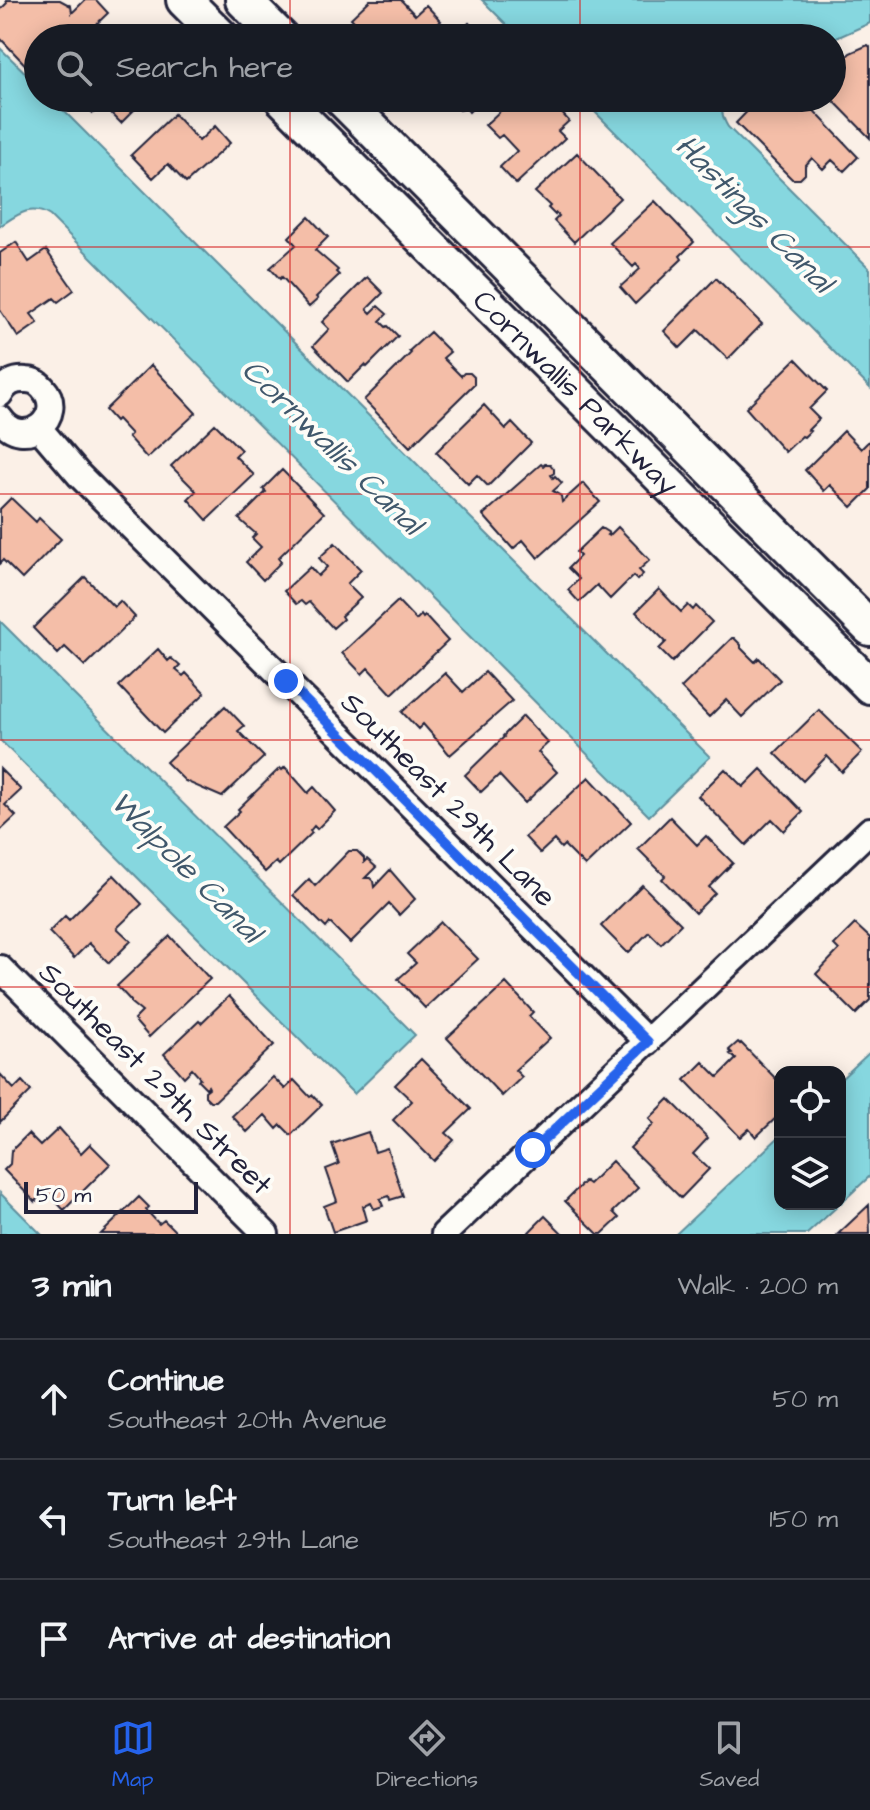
<!DOCTYPE html>
<html lang="en">
<head>
<meta charset="utf-8">
<style>
	:root { --surface:#171b24; --page:#242831; --text:#f1f3f6; --muted:#9ea1a6; --line:#363941; --accent:#2563eb }
	body { margin:0; font-family:"Architects Daughter",sans-serif; background:var(--page); color:var(--text) }
	.controls { position:absolute; right:24px; bottom:24px; display:grid; overflow:hidden; border-radius:16px; box-shadow:0 4px 20px #0003 }
	.controls button { width:72px; height:72px; display:grid; place-items:center; padding:0; border:0; border-bottom:2px solid var(--line); background:var(--surface); color:var(--text); font:40px sans-serif }
	.scale { position:absolute; left:24px; bottom:20px; width:174px; box-sizing:border-box; padding-left:8px; border:4px solid #22223b; border-top:0; font-size:22px; line-height:28px; white-space:nowrap; color:#22223b; -webkit-text-stroke:6px #fdfcf7; paint-order:stroke }
	.stop { position:absolute; width:24px; height:24px; margin:-18px; border:6px solid #2563eb; border-radius:50%; background:#fff }
	.stop.end { background:#2563eb; border-color:#fff; box-shadow:0 2px 8px #0008 }
	.list { margin:0; padding:0; list-style:none }
	h2 { display:flex; justify-content:space-between; align-items:center; height:104px; margin:0; padding:0 32px; font-size:34px }
	h2 small { font-size:26px; font-weight:400; color:var(--muted) }
	.list li { display:grid; grid-template-columns:52px 1fr auto; gap:24px; align-items:center; box-sizing:border-box; height:120px; padding:0 32px; border-top:2px solid var(--line) }
	.list b { display:block; font-size:30px; white-space:nowrap }
	.list p { margin:0; font-size:26px; white-space:nowrap; color:var(--muted) }
	.list em { font-size:26px; font-style:normal; color:var(--muted) }
	.icon { flex:none; width:44px; height:44px; fill:none; stroke:currentColor; stroke-width:2; stroke-linecap:round; stroke-linejoin:round }
	.map { position:relative; flex:none; width:870px; height:1234px; overflow:hidden }
	.search { position:absolute; background:var(--surface); box-shadow:0 4px 20px #0003; left:24px; right:24px; top:24px; height:88px; display:flex; align-items:center; gap:20px; box-sizing:border-box; padding:0 28px; border-radius:44px; color:var(--muted); font-size:30px }
	.sheet { height:464px; background:var(--surface) }
	nav { display:flex; justify-content:space-around; align-items:center; box-sizing:border-box; height:112px; border-top:2px solid var(--line); background:var(--surface); font-size:22px; color:var(--muted) }
	nav a { display:grid; justify-items:center; gap:4px }
	nav .on { color:var(--accent) }
	.map>svg:first-child { display:block }
	.water { fill:#86d7df; stroke:#5e8f9d; stroke-width:2 }
	.building { fill:#f4bea8; stroke:#22223b; stroke-width:2 }
	.lines { fill:none; stroke-linecap:round; stroke-linejoin:round }
	.street-casing { stroke:#22223b; stroke-width:30 }
	.secondary-casing { stroke:#22223b; stroke-width:40 }
	.street { stroke:#fdfcf7; stroke-width:24 }
	.secondary { stroke:#fdfcf7; stroke-width:34 }
	.route { stroke:#2563eb; stroke-width:10 }
	.grid { fill:none; stroke:#d62828; stroke-width:2; stroke-opacity:0.55 }
	.labels { text-anchor:middle; stroke-width:8; stroke-linejoin:round; paint-order:stroke }
	.street-label { font-size:30px; fill:#22223b; stroke:#fdfcf7 }
	.water-label { font-size:32px; font-style:italic; fill:#40586c; stroke:#fdfcf7 }
</style>
</head>
<body>
<div class="map">
<svg width="870" height="1234" viewBox="0 0 870 1234">
	<rect width="100%" height="100%" fill="#fbf0e7"/>
	<filter id="ink" filterUnits="userSpaceOnUse"><feTurbulence type="fractalNoise" baseFrequency=".0125" numOctaves="2"/><feDisplacementMap in="SourceGraphic" scale="16" xChannelSelector="R" yChannelSelector="G"/><feConvolveMatrix kernelMatrix="1 2 1 2 8 2 1 2 1" color-interpolation-filters="sRGB"/></filter>
	<g filter="url(#ink)">
		<path class="water" d="M482,0h388v23l-38,17v-2h-312z
			M0,48l38,37v13h13l659,659 -61,59 -599,-600c-19,-13 -33,-1 -50,10z
			M581,98h144c-5,11 -3,19 3,29l142,142v119z
			M0,621l415,414 -61,59 -354,-354z
			M870,1052v124l-30,28v-124z
			M780,1136v68h60l-33,30h-131z
			M0,1193l41,41h-41z"/>
		<path class="building" d="M6,0h54l11,6 1,7 13,-13h11l12,13 -26,25h-44v36l-2,2 -36,-38v-28l7,-7z
			M370,0h31l14,15 11,-10 15,16 -18,17h-39l-9,-10 -8,7 -16,-17z
			M469,23l15,15h-31z
			M868,45l2,2v91l-39,-40 1,-27 18,-18z
			M77,98h69l-25,25 -19,-19 -9,9z
			M458,98h25l-14,14 -3,-4 -6,2 -5,-5z
			M514,98h34l21,23 -11,10 7,7 -49,46 -16,-17 17,-16 -15,-16 -4,3 -13,-13z
			M760,98h42l56,59 -14,14 -12,-11 -9,9 -11,-11 -7,8v8l-5,5h-8l-56,-56z
			M174,114l25,27 16,-15 15,17 -44,40 -18,-19 -15,14 -22,-23z
			M577,153l43,45 -46,44 -20,-21 5,-5 -3,-3 -1,2 -7,-7 2,-2 -15,-14z
			M655,201l39,41 -14,14 2,3 -47,45 -15,-17 20,-18 -4,-5 -3,3 -23,-24z
			M309,217l19,20 -13,13 23,20 -2,2 3,3 -23,22 2,2 -9,8 -27,-30 -2,2 -10,-11 26,-23 -7,-8z
			M16,242l13,20 17,-12 28,40 -16,12 -4,-4 -23,16 7,9 -20,14 -18,-27v-57z
			M367,277l16,16 -16,16 4,4 7,-7 9,8 -7,7 6,6 2,-1 10,10 -31,31 -2,-2 -17,17 -35,-36 16,-17 -7,-7z
			M716,278l46,46 -34,35 -30,-29 -18,18 -16,-17z
			M430,332l20,20 -7,6 18,18 3,-3h6l4,4v7l-64,63 -46,-47 47,-47 -2,-2z
			M796,359l31,32 -18,18 10,10 -11,11 2,1 -6,6 -2,-1 -17,16 -39,-44z
			M151,365l45,48 -49,45 -19,-21 3,-3 -14,-15 -2,2 -10,-11z
			M484,405l22,24 6,-6 19,20 -43,43 -11,-11 -9,9 -32,-32z
			M215,424l26,26 -6,6 19,19 -47,45 -19,-21 8,-8 -25,-25z
			M844,431l17,18 9,-9v49l-18,18 -22,-22 -6,6 -19,-21z
			M541,464l2,2 2,-2h5l4,5v4l-3,2 2,3 2,-2 7,7 -9,8 8,5 1,6 21,-19 17,19 -62,56 -15,-18 -10,9 -30,-34z
			M282,470l42,43 -46,45 3,4 -18,18 -17,-18 15,-15 -9,-9 4,-4 -17,-15 27,-27 -3,-3z
			M11,498l25,24 3,-4 22,21 -39,40 -19,-19 -3,3v-54z
			M618,527l32,33 -11,10 4,4 -6,6 -4,-4 -23,23 -13,-14 -18,17 -11,-12 11,-11 -11,-11 12,-12 -4,-4 25,-24 8,5 -2,2 2,1z
			M335,543l26,27 -14,14 14,14 -20,18 2,3 -10,9 -24,-26 -4,3 -4,-4 -5,3 -12,-13 26,-24 8,9 9,-9 -8,-9z
			M85,577l29,30 6,-6 15,16 -50,49 -20,-19 -7,7 -25,-26z
			M659,589l22,23 7,-7 5,5 3,-4 16,16 -40,40 -13,-13 7,-7 -30,-30z
			M398,601l18,19 5,-5 2,3 2,-2 23,25 -56,53 -24,-26 -6,6 -20,-21z
			M732,638h2l7,7v3l14,14 4,-4 21,22 -38,37 -16,-17 -17,17 -28,-29z
			M158,649l10,12 3,-3 9,8 -4,4 7,6 3,-3 19,20 -42,40 -44,-47z
			M485,672l27,29 -62,54 -27,-31 -5,5 -16,-17 43,-39 18,19z
			M225,706l19,20 -6,5 26,26 -42,40 -37,-16 -19,-19z
			M819,710l43,42 -20,20 -15,-16 -24,25 -28,-28z
			M523,716l25,27 -10,9 19,20 -32,31 -26,-28 -18,17 -16,-17 39,-38 -1,-1z
			M285,767l23,26 6,-6 21,24 -18,18 -3,-3 -4,5 2,2 -33,32 -3,-3 -11,10 -42,-45 17,-16 -2,-2 42,-41 2,2z
			M0,769l21,21 -16,15 11,11 -16,15z
			M725,769l18,18 18,-18 42,43 -19,19 -12,-12 -26,26 -48,-49z
			M589,777l42,45 -46,44 -21,-21 -3,3 -7,-8 -14,13 -15,-16z
			M670,817l27,28 9,-9 27,27 -24,24 6,6 -20,20 -33,-34 3,-3 -27,-27z
			M349,851h8l7,7v4l3,-3 9,8 -11,11h5l3,3 1,6 16,-17 25,29 -16,16 -10,-11 -39,39 -20,-20 -4,5 -33,-33 16,-16 6,7z
			M114,875l28,29 -25,24 14,13 -22,22 -20,-20 -15,15 -25,-26 16,-16 4,4z
			M642,885l39,39 -20,20 -12,-12 -21,21 -27,-27z
			M441,922l37,37 -53,49 -27,-29 18,-16 -9,-9z
			M855,924l15,14v62l-14,14 -40,-40 23,-24 -5,-5z
			M170,936l40,43 -61,58 -15,-17 8,-8 -11,-9v-2l-14,-15z
			M506,983l27,29 -4,4 21,22 -35,32 7,7 -20,19 -55,-58z
			M229,996l45,49 -59,56h-5l-5,-5v-5l4,-3 -1,-2 -2,2 -8,-8 2,-2 -8,-9 -8,8 -20,-23 35,-33 2,2z
			M738,1042l2,2 1,-1 39,40v31l-24,23 -7,-8 -9,8 -55,-57 18,-18 15,15 18,-18 -6,-5 2,-1 -3,-3z
			M421,1059l50,50 -25,24 8,7 -20,21 -41,-41 19,-19 -17,-16z
			M0,1074l14,15 8,-8 9,10 -31,31z
			M273,1077l12,12 9,-9 16,17 3,-2 9,10 -31,30 -10,-10 -4,4 -12,-14 -18,17 -15,-16z
			M669,1099l39,39 -15,16 16,15 -28,29 -51,-50 24,-24 -5,-5z
			M59,1128l22,25 9,-9 20,20 -46,46 -18,-19 -11,11 -31,-32 6,-6 1,-13 17,-17 12,12z
			M368,1132l7,20 12,-4 16,48 -13,4 -1,-4 -9,3 3,7 -9,3 -3,-6 -8,3 4,14 -34,12 -9,-26 13,-5 -11,-32 13,-5 -7,-20z
			M612,1161l26,27 -25,24 6,6 -17,16h-4l-33,-33 20,-20 4,3z
			M139,1197l10,10 -3,3 13,14 5,-4 14,14h-77z
			M869,1205l1,29h-32z
			M545,1216l18,18h-32l-2,-2z"/>
		<g class="lines">
			<g class="street-casing">
				<path id="street" d="M0,394c6,-10 14,-15 26,-14 7,0 13,3 17,8 25,27 -19,65 -43,30
					M39,428l40,47 569,567
					M0,968l266,266
					M444,1234l426,-404"/>
			</g>
			<g class="secondary-casing">
				<g id="secondary">
					<path d="M184,0l38,38"/>
					<path d="M243,0l38,38"/>
					<path id="s1" d="M282,98l588,588"/>
					<path d="M341,98l529,530"/>
				</g>
			</g>
			<use href="#street" class="street"/>
			<use href="#secondary" class="secondary"/>
		</g>
	</g>
	<g class="lines" filter="url(#ink)">
		<path class="route" d="M286,681l362,361 -115,108"/>
	</g>
	<path class="grid" d="M290,0v38M580,0v38M290,98v1136M580,98v1136M0,247h870M0,494h870M0,740h870M0,987h870"/>
	<g class="labels">
		<g class="street-label">
			<text dy="10" stroke="none"><textPath href="#s1" startOffset="416">Cornwallis Parkway</textPath></text>
			<text transform="translate(449 799) rotate(45)" y="10">Southeast 29th Lane</text>
			<text transform="translate(156 1078) rotate(45)" y="10">Southeast 29th Street</text>
		</g>
		<g class="water-label">
			<text transform="translate(755 213) rotate(45)" y="11">Hastings Canal</text>
			<text transform="translate(333 446) rotate(44)" y="11">Cornwallis Canal</text>
			<text transform="translate(187 866) rotate(45)" y="11">Walpole Canal</text>
		</g>
	</g>
</svg>
<div class="controls">
<button><svg class="icon" aria-label="locate" viewBox="0 0 24 24"><circle cx="12" cy="12" r="6"/><path d="M12 2v4M12 18v4M2 12h4M18 12h4"/></svg></button>
<button><svg class="icon" aria-label="layers" viewBox="0 0 24 24"><path d="M12 4l9 5-9 5-9-5zM3 14l9 5 9-5"/></svg></button>
</div>
<div class="scale">50 m</div>
<div class="stop" style="left:533px;top:1150px"></div>
<div class="stop end" style="left:286px;top:681px"></div>
<div class="search"><svg class="icon" aria-label="search" viewBox="0 0 24 24"><circle cx="10" cy="10" r="6"/><path d="M15 15l6 6"/></svg>Search here</div>
</div>
<section class="sheet">
<h2>3 min<small>Walk · 200 m</small></h2>
<ul class="list">
<li><svg class="icon" aria-label="ahead" viewBox="0 0 24 24"><path d="M12 20V5M6 11l6-6 6 6"/></svg><div><b>Continue</b><p>Southeast 20th Avenue</p></div><em>50 m</em></li>
<li><svg class="icon" aria-label="left" viewBox="0 0 24 24"><path d="M17 20v-9H6M10 6l-5 5 5 5"/></svg><div><b>Turn left</b><p>Southeast 29th Lane</p></div><em>150 m</em></li>
<li><svg class="icon" aria-label="arrive" viewBox="0 0 24 24"><path d="M6 21V4h12l-3 4 3 4H6"/></svg><div><b>Arrive at destination</b></div></li>
</ul>
</section>
<nav>
<a class="on"><svg class="icon" aria-label="map" viewBox="0 0 24 24"><path d="M3 6l6-2 6 2 6-2v14l-6 2-6-2-6 2zM9 4v14M15 6v14"/></svg>Map</a>
<a><svg class="icon" aria-label="directions" viewBox="0 0 24 24"><path d="M12 3l9 9-9 9-9-9zM9 14v-3h6M13 9l2 2-2 2"/></svg>Directions</a>
<a><svg class="icon" aria-label="saved" viewBox="0 0 24 24"><path d="M7 4h10v16l-5-4-5 4z"/></svg>Saved</a>
</nav>
</body>
</html>
